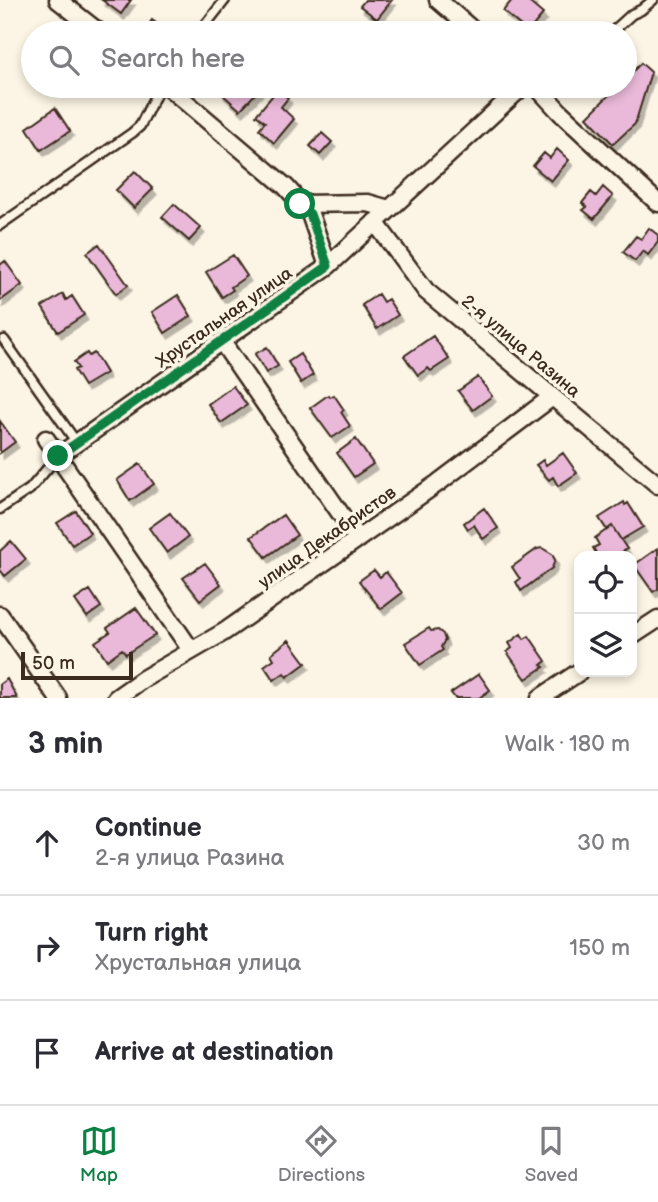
<!DOCTYPE html>
<html lang="en">
<head>
<meta charset="utf-8">
<style>
	:root { --surface:#fff; --page:#f7f7f7; --text:#2b2b33; --muted:#7c7c81; --line:#e1e1e2; --accent:#0b8043 }
	body { margin:0; font-family:"Balsamiq Sans",sans-serif; background:var(--page); color:var(--text) }
	.controls { position:absolute; right:21px; bottom:21px; display:grid; overflow:hidden; border-radius:14px; box-shadow:0 4px 10px #0003 }
	.controls button { width:63px; height:63px; display:grid; place-items:center; padding:0; border:0; border-bottom:2px solid var(--line); background:var(--surface); color:var(--text); font:35px sans-serif }
	.scale { position:absolute; left:21px; bottom:18px; width:112px; box-sizing:border-box; padding-left:7px; border:4px solid #3b2a1e; border-top:0; font-size:19px; line-height:24px; white-space:nowrap; color:#3b2a1e; -webkit-text-stroke:5px #fcf5e5; paint-order:stroke }
	.stop { position:absolute; width:21px; height:21px; margin:-16px; border:5px solid #0b8043; border-radius:50%; background:#fff }
	.stop.end { background:#0b8043; border-color:#fff; box-shadow:0 2px 7px #0008 }
	.list { margin:0; padding:0; list-style:none }
	h2 { display:flex; justify-content:space-between; align-items:center; height:91px; margin:0; padding:0 28px; font-size:30px }
	h2 small { font-size:23px; font-weight:400; color:var(--muted) }
	.list li { display:grid; grid-template-columns:46px 1fr auto; gap:21px; align-items:center; box-sizing:border-box; height:105px; padding:0 28px; border-top:2px solid var(--line) }
	.list b { display:block; font-size:26px; white-space:nowrap }
	.list p { margin:0; font-size:23px; white-space:nowrap; color:var(--muted) }
	.list em { font-size:23px; font-style:normal; color:var(--muted) }
	.icon { flex:none; width:38px; height:38px; fill:none; stroke:currentColor; stroke-width:2; stroke-linecap:round; stroke-linejoin:round }
	.map { position:relative; flex:none; width:658px; height:698px; overflow:hidden }
	.search { position:absolute; background:var(--surface); box-shadow:0 4px 10px #0003; left:21px; right:21px; top:21px; height:77px; display:flex; align-items:center; gap:18px; box-sizing:border-box; padding:0 24px; border-radius:38px; color:var(--muted); font-size:26px }
	.sheet { height:406px; background:var(--surface) }
	nav { display:flex; justify-content:space-around; align-items:center; box-sizing:border-box; height:98px; border-top:2px solid var(--line); background:var(--surface); font-size:19px; color:var(--muted) }
	nav a { display:grid; justify-items:center; gap:4px }
	nav .on { color:var(--accent) }
	.map>svg:first-child { display:block }
	.building { fill:#eab9d9; stroke:#3b2a1e; stroke-width:2; filter:url(#shadow) }
	.lines { fill:none; stroke-linecap:round; stroke-linejoin:round }
	.service-casing { stroke:#3b2a1e; stroke-width:13 }
	.minor-casing { stroke:#3b2a1e; stroke-width:21 }
	.service { stroke:#fcf5e5; stroke-width:8 }
	.minor { stroke:#fcf5e5; stroke-width:16 }
	.route { stroke:#0b8043; stroke-width:9 }
	.labels { text-anchor:middle; stroke-width:7; stroke-linejoin:round; paint-order:stroke }
	.street-label { font-size:18px; fill:#3b2a1e; stroke:#fcf5e5 }
</style>
</head>
<body>
<div class="map">
<svg width="658" height="698" viewBox="0 0 658 698">
	<defs>
		<filter id="shadow"><feDropShadow dx="3.5" dy="5.5" stdDeviation="0" flood-color="#0004"/></filter>
	</defs>
	<rect width="100%" height="100%" fill="#fcf5e5"/>
	<filter id="ink" filterUnits="userSpaceOnUse"><feTurbulence type="fractalNoise" baseFrequency=".0143" numOctaves="2"/><feDisplacementMap in="SourceGraphic" scale="14" xChannelSelector="R" yChannelSelector="G"/><feConvolveMatrix kernelMatrix="1 2 1 2 8 2 1 2 1" color-interpolation-filters="sRGB"/></filter>
	<g filter="url(#ink)">
		<path class="building" d="M102,0h29l-10,14z
			M365,0h27l-15,19 -17,-13z
			M512,0h21l-3,3 13,11 -15,18 -25,-21z
			M152,20l18,13h-27z
			M641,63l10,9 -16,52 -22,20 -26,-27 31,-31h7v-7z
			M228,86h27l4,4 -19,20 -19,-17z
			M278,89l10,9 -7,9 13,12 -20,24 -15,-14 6,-7 -9,-7z
			M55,108l15,23 -29,19 -14,-22z
			M322,133l10,9 -12,13 -10,-9z
			M557,149l12,11 -18,21 -18,-15 11,-13 6,5z
			M135,171l18,18 -19,19 -18,-18z
			M603,187l10,9 -19,23 -11,-9 4,-3 -5,-4 9,-11 5,4z
			M174,204l27,24 -12,13 -27,-24z
			M649,228l9,7v7l-10,13 -5,-4 -8,10 -12,-9 13,-16 5,3z
			M99,244l29,41 -12,9 -29,-41z
			M233,255l14,21 -16,11 2,3 -11,7 -16,-25z
			M5,261l17,24 -22,16v-36z
			M63,294l3,6 6,-4 12,19 -26,17 -16,-25z
			M378,294l5,8 5,-3 10,16 -21,14 -15,-24z
			M178,295l13,21 -26,17 -13,-21z
			M433,336l16,23 -18,12 -3,-3 -10,7 -14,-19z
			M267,347l11,19 -12,7 -11,-19z
			M87,353l2,3 5,-3 12,20 -22,13 -10,-16 4,-2 -4,-6z
			M300,354l13,21 -12,8 -13,-21z
			M478,377l14,19 -19,14 -15,-19z
			M233,386l14,19 -26,18 -13,-19z
			M328,395l2,2 4,-2 10,15 -3,2 9,14 -18,12 -22,-30z
			M0,421l15,21 -15,11z
			M356,439l17,25 -19,13 -17,-24z
			M563,453l14,20 -19,13 -5,-9 -4,3 -13,-15 7,-5 3,5z
			M140,464l14,20 -24,17 -13,-21z
			M624,502l1,3 3,-2 15,24 -22,13 -9,-14 -5,4 -8,-12z
			M484,508l14,20 -15,11 -9,-14 -6,4 -4,-6z
			M76,511l14,22 -18,12 -15,-22z
			M170,513l18,24 -21,16 -18,-25z
			M283,515l14,20 -31,22 -15,-20z
			M612,526l15,23 -12,7h-17l-5,-8 6,-3 -4,-7z
			M11,541l15,18 -21,17 -5,-6v-19z
			M542,548l10,6 3,6 -3,8 -31,23 -5,-9 4,-3 -8,-12 25,-18z
			M658,548v41l-5,3 -19,-27z
			M205,563l16,21 -21,16 -17,-22z
			M374,570l6,7 6,-5 16,21 -21,16 -22,-28z
			M90,590l11,17 -14,10 -12,-17z
			M136,608l19,27 -29,19 -4,-5 -15,11 -12,-18 15,-10 -3,-4z
			M429,628l2,3 7,-1 5,4 2,6 -4,7 2,3 -23,15 -15,-22z
			M521,634l3,5 5,-3 17,25 -5,4 3,2 -18,12 -19,-27 5,-4 -3,-5z
			M289,640l17,23 -19,14 -3,-4 -10,7 -10,-14 10,-7 -3,-5z
			M479,674l11,16 -11,8h-24l-4,-5z
			M7,679l10,19h-17v-14z"/>
		<g class="lines">
			<g class="service-casing">
				<path id="service" d="M199,33l26,-33
					M611,33l21,-19 9,-4 12,-10
					M0,225l132,-92 8,-7 20,-40
					M4,340l73,103
					M0,509l30,-20 28,-33"/>
			</g>
			<g class="minor-casing">
				<path id="minor" d="M58,0l42,33
					M438,0l38,33
					M167,86l119,101 24,27 18,52
					M536,86l24,26 98,91
					M300,204l68,-1 21,6
					M375,222l51,69 232,194
					M222,342l136,197
					M46,439l145,211
					M58,456l270,-190 195,-180
					M0,615l58,83
					M632,636l26,-17
					M116,698l27,-19 81,-47 214,-149 114,-86
					M540,698l39,-26"/>
			</g>
			<use href="#service" class="service"/>
			<use href="#minor" class="minor"/>
		</g>
	</g>
	<g class="lines" filter="url(#ink)">
		<path class="route" d="M58,456l270,-190 -18,-52 -10,-10"/>
	</g>
	<g class="labels">
		<g class="street-label">
			<text transform="translate(224 317) rotate(-35)" y="6">Хрустальная улица</text>
			<text transform="translate(521 346) rotate(40)" y="6">2-я улица Разина</text>
			<text transform="translate(327 537) rotate(-35)" y="6">улица Декабристов</text>
		</g>
	</g>
</svg>
<div class="controls">
<button><svg class="icon" aria-label="locate" viewBox="0 0 24 24"><circle cx="12" cy="12" r="6"/><path d="M12 2v4M12 18v4M2 12h4M18 12h4"/></svg></button>
<button><svg class="icon" aria-label="layers" viewBox="0 0 24 24"><path d="M12 4l9 5-9 5-9-5zM3 14l9 5 9-5"/></svg></button>
</div>
<div class="scale">50 m</div>
<div class="stop" style="left:300px;top:204px"></div>
<div class="stop end" style="left:58px;top:456px"></div>
<div class="search"><svg class="icon" aria-label="search" viewBox="0 0 24 24"><circle cx="10" cy="10" r="6"/><path d="M15 15l6 6"/></svg>Search here</div>
</div>
<section class="sheet">
<h2>3 min<small>Walk · 180 m</small></h2>
<ul class="list">
<li><svg class="icon" aria-label="ahead" viewBox="0 0 24 24"><path d="M12 20V5M6 11l6-6 6 6"/></svg><div><b>Continue</b><p>2-я улица Разина</p></div><em>30 m</em></li>
<li><svg class="icon" aria-label="right" viewBox="0 0 24 24"><path d="M7 20v-9h11M14 6l5 5-5 5"/></svg><div><b>Turn right</b><p>Хрустальная улица</p></div><em>150 m</em></li>
<li><svg class="icon" aria-label="arrive" viewBox="0 0 24 24"><path d="M6 21V4h12l-3 4 3 4H6"/></svg><div><b>Arrive at destination</b></div></li>
</ul>
</section>
<nav>
<a class="on"><svg class="icon" aria-label="map" viewBox="0 0 24 24"><path d="M3 6l6-2 6 2 6-2v14l-6 2-6-2-6 2zM9 4v14M15 6v14"/></svg>Map</a>
<a><svg class="icon" aria-label="directions" viewBox="0 0 24 24"><path d="M12 3l9 9-9 9-9-9zM9 14v-3h6M13 9l2 2-2 2"/></svg>Directions</a>
<a><svg class="icon" aria-label="saved" viewBox="0 0 24 24"><path d="M7 4h10v16l-5-4-5 4z"/></svg>Saved</a>
</nav>
</body>
</html>
